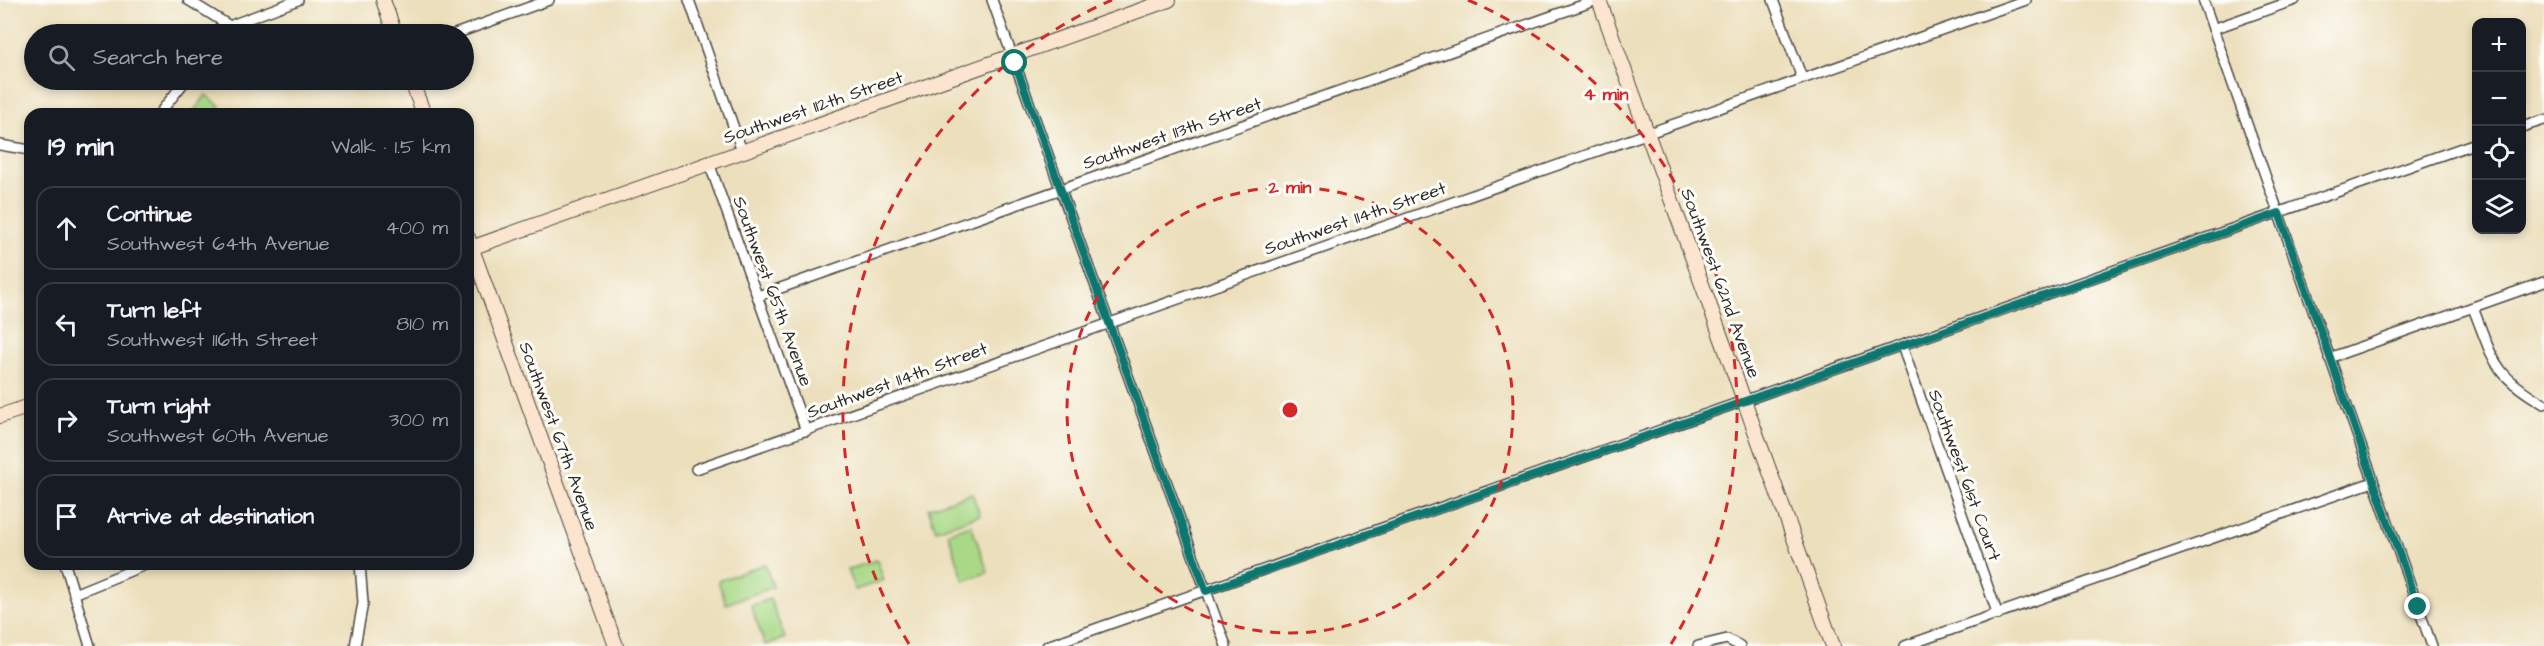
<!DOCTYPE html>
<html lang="en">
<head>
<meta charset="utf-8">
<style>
	:root { --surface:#171b24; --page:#20242c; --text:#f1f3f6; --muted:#9ea1a6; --line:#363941 }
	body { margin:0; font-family:"Architects Daughter",sans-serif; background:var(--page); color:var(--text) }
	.controls { position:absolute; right:18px; top:18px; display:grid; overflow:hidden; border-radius:12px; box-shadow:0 3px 9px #0003 }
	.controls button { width:54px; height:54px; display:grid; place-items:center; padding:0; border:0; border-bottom:2px solid var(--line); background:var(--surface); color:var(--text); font:30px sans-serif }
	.stop { position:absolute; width:18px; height:18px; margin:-14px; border:4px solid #0f766e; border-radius:50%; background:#fff }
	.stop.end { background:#0f766e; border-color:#fff; box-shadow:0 2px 6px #0008 }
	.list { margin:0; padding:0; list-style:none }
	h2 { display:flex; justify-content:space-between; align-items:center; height:78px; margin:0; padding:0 24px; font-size:26px }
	h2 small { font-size:20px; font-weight:400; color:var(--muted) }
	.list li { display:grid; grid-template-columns:39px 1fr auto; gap:18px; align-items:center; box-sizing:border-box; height:84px; margin:0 12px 12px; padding:0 12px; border:2px solid var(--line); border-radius:18px }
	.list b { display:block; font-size:22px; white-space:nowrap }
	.list p { margin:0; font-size:20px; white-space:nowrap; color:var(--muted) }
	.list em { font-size:20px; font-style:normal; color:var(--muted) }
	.icon { flex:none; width:33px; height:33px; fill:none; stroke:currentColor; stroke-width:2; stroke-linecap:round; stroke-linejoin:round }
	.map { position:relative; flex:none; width:2544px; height:646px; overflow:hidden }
	.search { position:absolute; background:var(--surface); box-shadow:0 3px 9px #0003; left:24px; top:24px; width:450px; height:66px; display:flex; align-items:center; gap:15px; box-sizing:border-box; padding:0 21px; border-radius:33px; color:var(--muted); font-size:22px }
	.panel { position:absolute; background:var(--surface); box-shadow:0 3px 9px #0003; left:24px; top:108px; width:450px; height:462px; border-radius:18px }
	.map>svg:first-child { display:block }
	.green { fill:#a9d987; stroke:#6a8259; stroke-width:1.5 }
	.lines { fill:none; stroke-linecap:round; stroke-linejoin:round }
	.street-casing { stroke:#484641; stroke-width:12 }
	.secondary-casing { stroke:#484641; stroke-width:16 }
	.street { stroke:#fff; stroke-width:9 }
	.secondary { stroke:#fce5cf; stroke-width:14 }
	.route { stroke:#0f766e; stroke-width:8 }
	.ring { fill:none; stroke:#d62828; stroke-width:3; stroke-dasharray:10 8 }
	.labels { text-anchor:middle; stroke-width:6; stroke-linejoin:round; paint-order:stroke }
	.street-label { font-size:18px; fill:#2b2b2b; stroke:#fdfcf7 }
	.centre { fill:#d62828; stroke:#fdfcf7; stroke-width:3 }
	.ring-label { font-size:18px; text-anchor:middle; font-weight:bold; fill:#d62828; stroke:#fdfcf7; stroke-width:6; stroke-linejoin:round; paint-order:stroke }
</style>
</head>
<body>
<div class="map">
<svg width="2544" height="646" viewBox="0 0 2544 646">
	<rect width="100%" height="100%" fill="#fdfcf7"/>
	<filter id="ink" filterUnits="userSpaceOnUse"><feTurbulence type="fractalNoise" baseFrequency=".0167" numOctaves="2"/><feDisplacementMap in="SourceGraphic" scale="12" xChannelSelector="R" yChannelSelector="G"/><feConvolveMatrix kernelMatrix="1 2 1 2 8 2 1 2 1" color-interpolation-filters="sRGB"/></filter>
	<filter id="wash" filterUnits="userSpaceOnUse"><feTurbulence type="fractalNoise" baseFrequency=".008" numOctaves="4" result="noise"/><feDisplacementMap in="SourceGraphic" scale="24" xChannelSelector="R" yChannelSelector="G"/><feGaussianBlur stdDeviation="1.35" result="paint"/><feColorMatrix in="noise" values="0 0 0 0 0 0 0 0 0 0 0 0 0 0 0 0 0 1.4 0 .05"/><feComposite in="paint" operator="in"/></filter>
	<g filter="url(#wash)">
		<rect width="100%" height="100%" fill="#ecdfbc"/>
		<path class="green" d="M206,95l14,11 -7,8h-21z
			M972,493l8,22 -44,15 -8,-22z
			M971,525l17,47 -24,9 -16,-48z
			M877,560l7,20 -29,10 -8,-20z
			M765,564l8,23 -47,17 -8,-23z
			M770,599l15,39 -20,7 -14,-39z"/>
	</g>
	<g filter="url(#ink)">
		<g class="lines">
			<g class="street-casing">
				<path id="street" d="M188,0l42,26
					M689,0l53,151
					M992,0l234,646
					M1773,0l29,78
					M2203,0l229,646
					M2213,29l82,-29
					M222,34l12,-10 64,-24
					M455,34l94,-34
					M159,114l27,-34
					M2522,127l22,-7
					M0,145l30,5
					M709,163l97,268
					M758,296l839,-296
					M2473,308c21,52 19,66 71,96
					M1902,346l96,269
					M2329,358l215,-76
					M696,469l1330,-469
					M65,564l25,82
					M74,594l73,-30
					M355,646l8,-43 -3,-39
					M1047,646l1429,-503
					M1698,646l29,-7 13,7
					M1905,646l468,-164"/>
			</g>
			<g class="secondary-casing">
				<path id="secondary" d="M383,0l12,34
					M1599,0l234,646
					M411,80l13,34
					M468,238l148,408
					M468,249l701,-249
					M0,416l30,-10"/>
			</g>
			<use href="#street" class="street"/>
			<use href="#secondary" class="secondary"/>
		</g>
	</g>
	<g class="lines" filter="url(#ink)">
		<path class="route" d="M1015,63l191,528 1073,-378 139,394"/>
	</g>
	<g class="ring">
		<circle cx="1290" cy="410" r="223"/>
		<path d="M909 644A447 447 0 0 1 1112 0M1468 0A447 447 0 0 1 1671 644"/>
	</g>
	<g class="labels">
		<g class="street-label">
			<text transform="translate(813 107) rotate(-19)" y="6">Southwest 112th Street</text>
			<text transform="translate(1172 133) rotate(-19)" y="6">Southwest 113th Street</text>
			<text transform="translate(1355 218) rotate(-19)" y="6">Southwest 114th Street</text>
			<text transform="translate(1721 283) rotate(70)" y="6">Southwest 62nd Avenue</text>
			<text transform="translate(773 291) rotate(70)" y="6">Southwest 65th Avenue</text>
			<text transform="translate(897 380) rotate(-20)" y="6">Southwest 114th Street</text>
			<text transform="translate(559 436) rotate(70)" y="6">Southwest 67th Avenue</text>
			<text transform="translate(1965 475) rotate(70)" y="6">Southwest 61st Court</text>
		</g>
	</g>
	<circle cx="1290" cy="410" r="9" class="centre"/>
	<g class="ring-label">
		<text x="1606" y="100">4 min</text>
		<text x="1290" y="193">2 min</text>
	</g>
</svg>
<div class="controls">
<button>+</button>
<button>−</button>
<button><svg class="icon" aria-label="locate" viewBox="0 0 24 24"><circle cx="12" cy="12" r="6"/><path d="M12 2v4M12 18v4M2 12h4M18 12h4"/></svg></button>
<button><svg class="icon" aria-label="layers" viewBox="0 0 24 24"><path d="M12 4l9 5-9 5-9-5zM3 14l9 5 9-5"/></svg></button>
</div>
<div class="stop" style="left:1015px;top:63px"></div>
<div class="stop end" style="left:2418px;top:607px"></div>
<div class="search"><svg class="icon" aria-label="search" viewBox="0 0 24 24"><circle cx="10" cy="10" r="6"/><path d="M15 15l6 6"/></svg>Search here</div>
<section class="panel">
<h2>19 min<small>Walk · 1.5 km</small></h2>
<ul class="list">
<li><svg class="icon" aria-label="ahead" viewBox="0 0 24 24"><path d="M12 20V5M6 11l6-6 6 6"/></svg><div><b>Continue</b><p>Southwest 64th Avenue</p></div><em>400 m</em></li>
<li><svg class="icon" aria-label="left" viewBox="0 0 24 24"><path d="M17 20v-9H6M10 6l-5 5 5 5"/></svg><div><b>Turn left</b><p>Southwest 116th Street</p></div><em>810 m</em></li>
<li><svg class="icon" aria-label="right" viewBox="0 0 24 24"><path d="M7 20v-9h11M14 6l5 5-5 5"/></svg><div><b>Turn right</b><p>Southwest 60th Avenue</p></div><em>300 m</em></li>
<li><svg class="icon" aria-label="arrive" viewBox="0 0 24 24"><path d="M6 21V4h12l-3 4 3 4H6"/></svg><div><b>Arrive at destination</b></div></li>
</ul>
</section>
</div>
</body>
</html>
